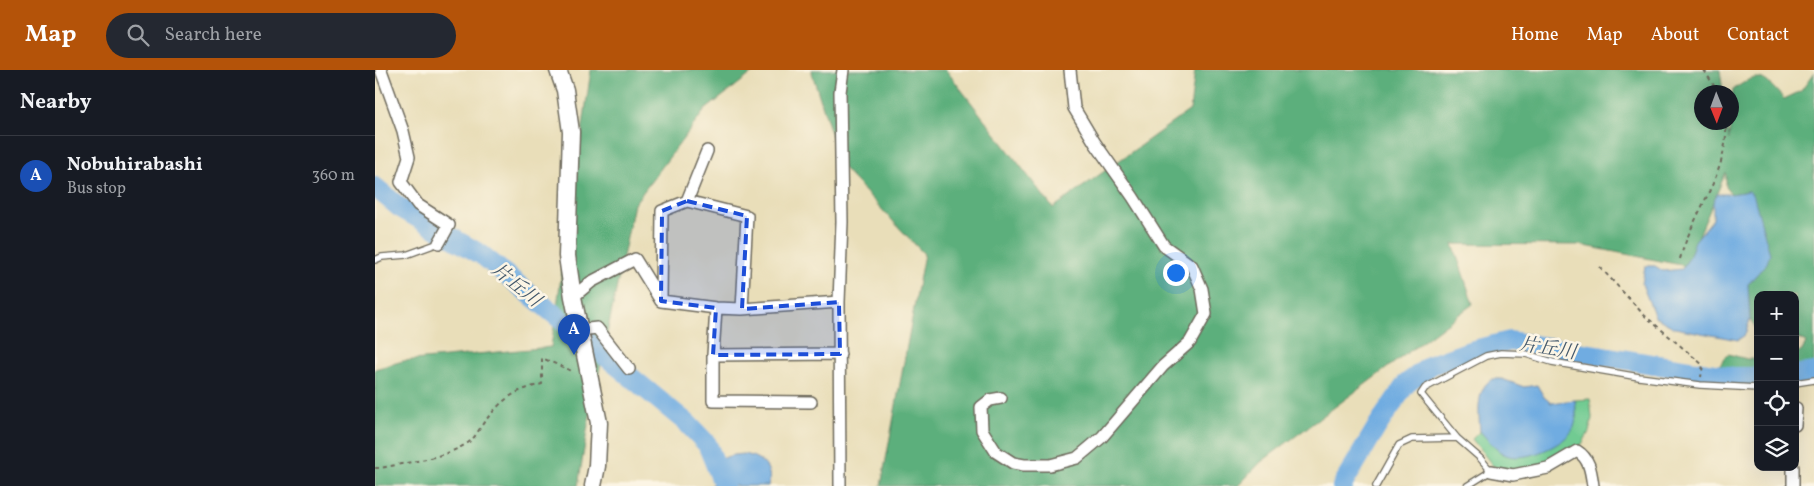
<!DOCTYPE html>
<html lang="en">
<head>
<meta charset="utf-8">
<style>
	:root { --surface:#171b24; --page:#242831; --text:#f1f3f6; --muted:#9ea1a6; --line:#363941; --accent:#b45309 }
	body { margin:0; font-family:Vollkorn,"Noto Serif JP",serif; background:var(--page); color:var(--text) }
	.controls { position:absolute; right:15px; bottom:15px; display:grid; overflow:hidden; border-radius:10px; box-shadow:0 5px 20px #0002 }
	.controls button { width:45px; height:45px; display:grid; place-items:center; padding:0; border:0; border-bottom:1px solid var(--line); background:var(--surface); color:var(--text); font:25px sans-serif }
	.compass { position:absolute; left:1319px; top:15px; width:45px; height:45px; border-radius:50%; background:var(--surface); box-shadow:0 5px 20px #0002; rotate:179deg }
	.you { position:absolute; left:800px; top:202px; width:18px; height:18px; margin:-12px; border:4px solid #fff; border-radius:50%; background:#1a73e8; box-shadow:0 0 0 8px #1a73e833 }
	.badge { display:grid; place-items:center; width:32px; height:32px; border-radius:50%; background:var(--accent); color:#fff; font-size:16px; font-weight:700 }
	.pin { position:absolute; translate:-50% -41px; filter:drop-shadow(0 1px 2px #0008) }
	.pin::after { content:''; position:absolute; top:26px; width:18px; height:15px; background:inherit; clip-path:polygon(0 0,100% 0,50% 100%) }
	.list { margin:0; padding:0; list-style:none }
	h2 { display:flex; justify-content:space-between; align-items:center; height:65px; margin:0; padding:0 20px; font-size:21px }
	h2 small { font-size:16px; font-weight:400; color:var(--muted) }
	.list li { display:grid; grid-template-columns:32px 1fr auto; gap:15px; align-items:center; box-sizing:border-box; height:80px; padding:0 20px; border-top:1px solid var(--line) }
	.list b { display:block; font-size:19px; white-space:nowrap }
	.list p { margin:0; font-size:16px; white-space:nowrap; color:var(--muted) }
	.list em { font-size:16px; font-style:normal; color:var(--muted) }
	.icon { flex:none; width:28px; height:28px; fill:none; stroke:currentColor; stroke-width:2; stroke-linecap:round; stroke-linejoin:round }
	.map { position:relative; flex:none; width:1439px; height:416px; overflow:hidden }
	header { display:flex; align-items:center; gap:30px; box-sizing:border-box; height:70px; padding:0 25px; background:var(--accent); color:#fff }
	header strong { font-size:24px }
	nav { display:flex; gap:28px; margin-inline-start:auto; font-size:18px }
	.search { width:350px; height:45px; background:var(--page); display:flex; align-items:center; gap:12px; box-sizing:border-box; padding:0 18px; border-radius:28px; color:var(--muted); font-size:19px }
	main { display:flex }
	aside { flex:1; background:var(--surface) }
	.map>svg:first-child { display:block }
	.green { fill:#71cb92; stroke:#4e7b5e }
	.forest { fill:#5caf7c; stroke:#446d54 }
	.water { fill:#6face1; stroke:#4d6c86 }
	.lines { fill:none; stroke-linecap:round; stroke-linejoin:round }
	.river { stroke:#6face1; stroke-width:20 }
	.lane-casing { stroke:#6e6a5d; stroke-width:8 }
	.street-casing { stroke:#6e6a5d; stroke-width:14 }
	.secondary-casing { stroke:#6e6a5d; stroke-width:19 }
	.path { stroke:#6e6a5d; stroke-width:2; stroke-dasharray:4 4; stroke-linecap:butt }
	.lane { stroke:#fff; stroke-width:5.5 }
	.street { stroke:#fff; stroke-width:11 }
	.secondary { stroke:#fff; stroke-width:16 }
	.marked { fill:#1d4ed8; fill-opacity:0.2; stroke:#1d4ed8; stroke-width:4; stroke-dasharray:10 6; stroke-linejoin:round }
	.labels { text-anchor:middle; stroke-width:5; stroke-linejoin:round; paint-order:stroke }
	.water-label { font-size:19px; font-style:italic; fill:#43586b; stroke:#fcf5e5 }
</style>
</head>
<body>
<header>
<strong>Map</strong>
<div class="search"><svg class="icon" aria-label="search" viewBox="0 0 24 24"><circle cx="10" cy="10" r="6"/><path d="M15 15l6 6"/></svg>Search here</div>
<nav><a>Home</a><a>Map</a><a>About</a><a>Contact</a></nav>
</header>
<main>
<aside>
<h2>Nearby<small></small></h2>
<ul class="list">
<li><span class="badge" style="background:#1a4fb4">A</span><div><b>Nobuhirabashi</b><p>Bus stop</p></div><em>360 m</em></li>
</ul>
</aside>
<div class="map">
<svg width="1439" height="416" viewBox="0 0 1439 416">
	<rect width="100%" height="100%" fill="#fcf5e5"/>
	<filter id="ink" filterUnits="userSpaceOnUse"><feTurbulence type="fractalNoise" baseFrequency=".02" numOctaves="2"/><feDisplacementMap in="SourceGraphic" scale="10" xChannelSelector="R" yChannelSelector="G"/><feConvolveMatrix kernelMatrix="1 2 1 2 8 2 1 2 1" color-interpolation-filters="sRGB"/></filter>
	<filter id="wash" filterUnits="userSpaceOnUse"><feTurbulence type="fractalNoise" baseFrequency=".0096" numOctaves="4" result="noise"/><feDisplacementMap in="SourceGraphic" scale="20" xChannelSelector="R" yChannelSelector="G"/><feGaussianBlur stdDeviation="1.12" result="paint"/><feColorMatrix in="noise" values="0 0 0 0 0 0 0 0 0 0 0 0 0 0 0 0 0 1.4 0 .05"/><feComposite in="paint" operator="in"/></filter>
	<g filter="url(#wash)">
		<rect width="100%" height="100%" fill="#e9deb9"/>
		<path class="green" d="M1215,329l2,19 -3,14 -7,12 -36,22 -40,6 -13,-6 -21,-27 8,-8 23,23 73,-36 -1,-18z"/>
		<path class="forest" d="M216,0h165l-51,40 -71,94 -46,221 -10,61h-203v-117l28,-8 148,-14z
			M436,0h135l107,138 137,-98 5,-40h525l3,22h-22v30l26,1 2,17 4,-50c27,-20 30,-14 51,9l17,-8 13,-18v292l-19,2v-14l7,-2 4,-9 -11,-5v-42h-37v37l-8,-12 -2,-36 19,-21 -18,-72 -18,3 -5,-7v-15l-40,94 -106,-21 -127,-1 20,60 -212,158 -23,24h-357l43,-232 -82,-87z
			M1353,284l19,5h11v10l-41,-1z"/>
		<path class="water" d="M1374,121l5,6 16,57 -3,9 -19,21 2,36 -5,15 -7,5 -63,-12 -20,-11 -13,-33 3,-18h10l8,5 19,-2 7,-11 6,-17 18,-22v-17l4,-8h14z
			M1118,309h9l22,8 13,-2 7,12 7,6 24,-3c1,9 2,19 -1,27 -7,18 -51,36 -68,28 -10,-4 -19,-16 -26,-24 -1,-15 -5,-44 13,-52z
			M369,384c17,3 30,14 24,32h-56c7,-25 4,-30 32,-32z"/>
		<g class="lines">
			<path class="river" d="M0,117l24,20 83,48 205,168 20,21 17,42
				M1420,305l19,-3
				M967,416l36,-61 28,-41 25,-19 39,-14 40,-10 224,36h24"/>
		</g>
	</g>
	<g filter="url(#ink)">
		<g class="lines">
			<g class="lane-casing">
				<path id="lane" d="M0,190l7,-3 24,-2 33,-12
					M1420,313l19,-3
					M1001,416l23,-41 13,-6 45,-1
					M1092,416l24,-15 -11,-13 -23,-20 -36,-44 4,-6 61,-32 15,-3 25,1 26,8 87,15 61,8 58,3"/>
			</g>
			<g class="street-casing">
				<path id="street" d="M6,0l22,61 6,26 -8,25 17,23 31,20 -10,18
					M312,131l20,-50
					M198,227l18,-15 44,-23 26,42 55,7 26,1 97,-7
					M286,231l1,-90 25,-10 60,15 -5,93
					M341,238l-3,47v46l98,1
					M205,260l17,-2 32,41
					M338,285l127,-1
					M626,328l-11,2 -9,7 1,23 14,22 17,11 11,2h26l27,-7 25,-21 61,-71 27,-24 16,-28 -4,-25 -10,-23 -28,-20 -31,-49 -38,-54 -21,-35 -4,-38
					M1420,355l1,-17
					M1116,401l22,4 35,-7 29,-17c13,8 14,21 16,35
					M465,416l-1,-184 3,-80 -2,-130 3,-22
					M1418,416v-19"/>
			</g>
			<g class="secondary-casing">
				<path id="secondary" d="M183,0l7,20 6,42 -4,124 6,41 26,126 -2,43 -4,20"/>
			</g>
			<path class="path" d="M1329,0l14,22
				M1305,189c13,-48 49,-85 46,-137
				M1225,197l44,48 59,50 -2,12
				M0,398h6c27,-6 66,-10 88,-26 7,-5 11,-15 16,-21 19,-23 28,-30 57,-37v-26l32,14"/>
			<use href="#lane" class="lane"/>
			<use href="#street" class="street"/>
			<use href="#secondary" class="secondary"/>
		</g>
	</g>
	<path class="marked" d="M312,131l60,15 -5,93 97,-7 1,52 -127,1 3,-47 -55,-7 1,-90z"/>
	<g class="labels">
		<g class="water-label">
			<text transform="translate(142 214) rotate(39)" y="7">片丘川</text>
			<text transform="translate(1173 277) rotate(9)" y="7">片丘川</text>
		</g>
	</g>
</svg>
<div class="controls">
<button>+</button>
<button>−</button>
<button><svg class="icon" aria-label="locate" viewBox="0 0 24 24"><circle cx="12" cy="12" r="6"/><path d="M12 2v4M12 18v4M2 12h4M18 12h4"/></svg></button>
<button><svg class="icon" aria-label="layers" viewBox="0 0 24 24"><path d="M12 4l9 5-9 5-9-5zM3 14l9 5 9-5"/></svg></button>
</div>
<svg class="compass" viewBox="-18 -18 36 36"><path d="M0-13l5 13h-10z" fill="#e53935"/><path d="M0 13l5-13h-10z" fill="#9ea1a6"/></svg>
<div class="you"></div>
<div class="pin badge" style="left:199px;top:285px;background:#1a4fb4">A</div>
</div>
</main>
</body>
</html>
